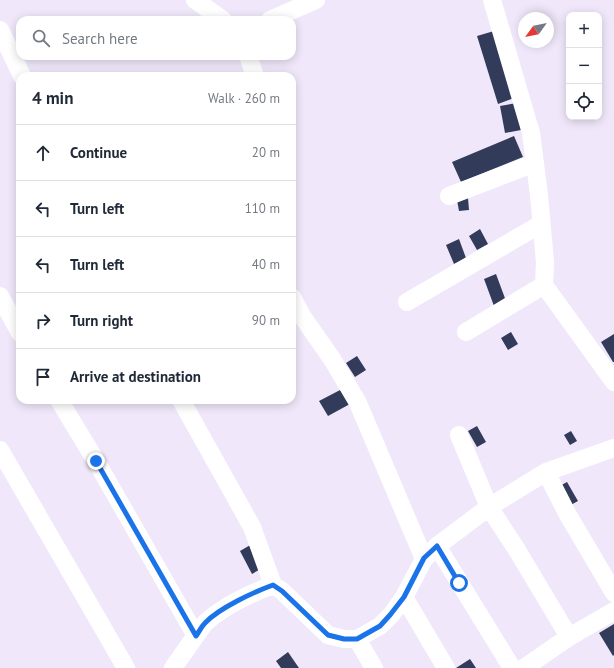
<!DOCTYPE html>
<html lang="en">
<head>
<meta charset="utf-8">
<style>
	:root { --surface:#fff; --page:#f2f2f3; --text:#1f2937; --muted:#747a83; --line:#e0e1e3 }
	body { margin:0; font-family:"PT Sans",sans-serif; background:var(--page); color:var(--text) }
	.controls { position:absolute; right:12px; top:12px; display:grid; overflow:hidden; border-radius:8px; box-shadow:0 2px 10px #0003 }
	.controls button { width:36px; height:36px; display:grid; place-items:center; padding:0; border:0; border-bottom:1px solid var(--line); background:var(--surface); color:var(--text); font:20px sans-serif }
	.compass { position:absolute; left:518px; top:12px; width:36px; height:36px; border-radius:50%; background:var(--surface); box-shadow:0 2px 10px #0003; rotate:237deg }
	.stop { position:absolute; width:12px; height:12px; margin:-9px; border:3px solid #1a73e8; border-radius:50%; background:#fff }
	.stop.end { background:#1a73e8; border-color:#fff; box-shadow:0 1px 4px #0008 }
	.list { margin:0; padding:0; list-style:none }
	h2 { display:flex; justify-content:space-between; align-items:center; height:52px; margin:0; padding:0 16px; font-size:17px }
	h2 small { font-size:13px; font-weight:400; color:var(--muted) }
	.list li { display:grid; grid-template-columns:26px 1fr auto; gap:12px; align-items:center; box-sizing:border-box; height:56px; padding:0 16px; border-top:1px solid var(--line) }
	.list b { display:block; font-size:15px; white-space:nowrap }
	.list em { font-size:13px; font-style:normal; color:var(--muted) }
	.icon { flex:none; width:22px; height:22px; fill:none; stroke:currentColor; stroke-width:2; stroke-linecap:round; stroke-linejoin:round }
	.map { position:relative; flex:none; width:614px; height:668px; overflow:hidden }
	.search { position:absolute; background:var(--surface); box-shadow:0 2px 10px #0003; left:16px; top:16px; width:280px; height:44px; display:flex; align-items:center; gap:10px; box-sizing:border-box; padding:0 14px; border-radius:12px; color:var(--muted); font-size:15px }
	.panel { position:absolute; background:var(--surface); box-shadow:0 2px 10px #0003; left:16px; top:72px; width:280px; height:332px; border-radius:12px }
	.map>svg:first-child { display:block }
	.building { fill:#333b5a }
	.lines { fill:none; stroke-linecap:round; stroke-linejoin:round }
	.minor { stroke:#fff; stroke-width:18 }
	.route { stroke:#1a73e8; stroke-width:5 }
</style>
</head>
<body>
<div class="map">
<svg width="614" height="668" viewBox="0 0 614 668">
	<rect width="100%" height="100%" fill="#f0e8fa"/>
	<path class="building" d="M494,31l20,67 -16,6 -21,-68z
		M517,103l4,27 -16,3 -5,-27z
		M514,136l9,21 -62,25 -9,-20z
		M468,198l1,12 -10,1 -2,-11z
		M480,229l8,15 -11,6 -8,-14z
		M459,239l7,19 -12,6 -8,-19z
		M496,274l10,27 -12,5 -10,-27z
		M511,332l7,12 -10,6 -7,-12z
		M614,334v28h-1l-12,-20z
		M357,356l9,14 -11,7 -9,-14z
		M342,389l8,15 -22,12 -9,-15z
		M477,426l9,16 -9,5 -9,-16z
		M571,431l6,10 -7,4 -6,-10z
		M567,482l11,19 -9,5 -11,-19z
		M252,544l12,23 -12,7 -12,-23z
		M614,624v31l-1,1 -14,-23z
		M288,652l11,16h-18l-5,-7z
		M470,659l6,9h-20z"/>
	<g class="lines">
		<path class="minor" d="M195,0l28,20
			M492,0l39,133 8,62 6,67 -1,23 70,97
			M270,20l46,-20
			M0,30l22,46
			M248,56l7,20
			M449,196l86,-33
			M0,296l20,37
			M292,297l10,19 30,43 26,44 66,156
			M407,302l134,-78
			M466,332l78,-47
			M59,400l37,61 100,175
			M181,400l71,127 21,58
			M459,435l30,72 28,43 52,87
			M0,450l126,218
			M546,472l22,43 46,78
			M437,546l75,122
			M404,597l42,71
			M357,639l17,29
			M173,668l31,-44c19,-18 45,-30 69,-39l9,6 46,44 16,4h13l23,-13 11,-11 13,-18 20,-38 13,-13 52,-39 57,-35 68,-24
			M524,668l45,-31 45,-26"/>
	</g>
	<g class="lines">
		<path class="route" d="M96,461l100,175c3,-4 5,-9 9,-13 14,-15 49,-31 68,-38l9,6 46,44 16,4h13l23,-13 10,-11 14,-18 20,-39 13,-12 22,37"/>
	</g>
</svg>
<div class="controls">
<button>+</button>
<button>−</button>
<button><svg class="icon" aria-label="locate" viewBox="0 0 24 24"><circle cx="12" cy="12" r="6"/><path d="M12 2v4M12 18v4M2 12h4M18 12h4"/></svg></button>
</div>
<svg class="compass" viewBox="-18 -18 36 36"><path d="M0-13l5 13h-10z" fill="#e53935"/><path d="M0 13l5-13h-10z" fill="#747a83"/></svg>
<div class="stop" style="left:459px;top:583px"></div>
<div class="stop end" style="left:96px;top:461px"></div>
<div class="search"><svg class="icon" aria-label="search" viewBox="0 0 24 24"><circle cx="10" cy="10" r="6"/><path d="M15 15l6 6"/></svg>Search here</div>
<section class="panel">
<h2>4 min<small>Walk · 260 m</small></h2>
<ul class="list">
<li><svg class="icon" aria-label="ahead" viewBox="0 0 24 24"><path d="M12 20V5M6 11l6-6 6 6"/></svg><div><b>Continue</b></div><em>20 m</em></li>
<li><svg class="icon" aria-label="left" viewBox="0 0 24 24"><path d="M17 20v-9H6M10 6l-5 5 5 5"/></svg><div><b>Turn left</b></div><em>110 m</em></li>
<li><svg class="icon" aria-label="left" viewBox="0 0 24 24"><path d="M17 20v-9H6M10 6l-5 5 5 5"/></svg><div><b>Turn left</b></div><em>40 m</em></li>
<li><svg class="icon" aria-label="right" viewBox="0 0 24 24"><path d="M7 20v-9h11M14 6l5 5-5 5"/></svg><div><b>Turn right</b></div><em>90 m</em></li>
<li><svg class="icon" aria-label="arrive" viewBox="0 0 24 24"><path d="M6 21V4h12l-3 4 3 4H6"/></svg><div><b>Arrive at destination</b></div></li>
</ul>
</section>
</div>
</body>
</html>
